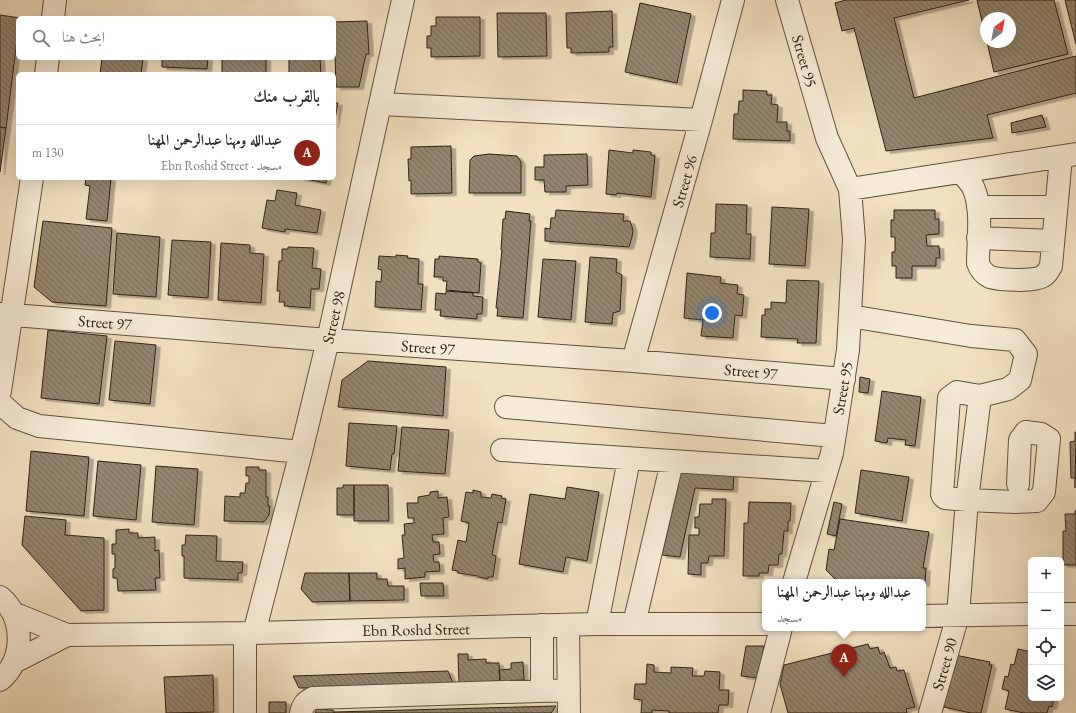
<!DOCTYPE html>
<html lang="ar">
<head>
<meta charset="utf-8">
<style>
	:root { --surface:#fff; --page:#f7f7f7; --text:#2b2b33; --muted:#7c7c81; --line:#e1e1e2; --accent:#8f2418 }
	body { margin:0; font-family:"EB Garamond",Amiri,serif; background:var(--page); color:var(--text); direction:rtl }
	.controls { position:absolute; right:12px; bottom:12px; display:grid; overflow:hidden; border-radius:6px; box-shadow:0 4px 16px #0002 }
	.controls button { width:36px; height:36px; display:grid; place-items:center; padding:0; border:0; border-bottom:1px solid var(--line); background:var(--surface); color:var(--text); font:20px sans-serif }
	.compass { position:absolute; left:980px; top:12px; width:36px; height:36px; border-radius:50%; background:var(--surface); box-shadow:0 4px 16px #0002; rotate:32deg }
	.you { position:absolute; left:712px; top:313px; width:14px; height:14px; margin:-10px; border:3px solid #fff; border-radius:50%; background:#1a73e8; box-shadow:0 0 0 6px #1a73e833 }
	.badge { display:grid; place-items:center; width:26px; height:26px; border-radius:50%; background:var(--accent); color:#fff; font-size:13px; font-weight:700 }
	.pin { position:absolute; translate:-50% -33px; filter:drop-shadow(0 1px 2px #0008) }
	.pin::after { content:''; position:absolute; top:21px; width:14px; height:12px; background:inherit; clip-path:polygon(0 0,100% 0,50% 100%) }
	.popup { position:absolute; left:762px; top:579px; width:164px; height:52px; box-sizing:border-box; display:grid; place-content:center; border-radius:6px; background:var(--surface); filter:drop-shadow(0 1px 3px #0005); font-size:13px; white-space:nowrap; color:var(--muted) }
	.popup b { font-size:15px; color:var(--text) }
	.popup::after { content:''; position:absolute; left:50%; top:100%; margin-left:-8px; border:8px solid transparent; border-top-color:var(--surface) }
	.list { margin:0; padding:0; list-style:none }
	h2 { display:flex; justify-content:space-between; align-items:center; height:52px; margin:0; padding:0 16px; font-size:17px }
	h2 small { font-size:13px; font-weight:400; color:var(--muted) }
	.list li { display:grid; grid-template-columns:26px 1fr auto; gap:12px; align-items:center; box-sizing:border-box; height:56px; padding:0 16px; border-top:1px solid var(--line) }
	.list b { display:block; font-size:15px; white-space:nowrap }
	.list p { margin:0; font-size:13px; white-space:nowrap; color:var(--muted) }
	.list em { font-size:13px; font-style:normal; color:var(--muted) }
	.icon { flex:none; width:22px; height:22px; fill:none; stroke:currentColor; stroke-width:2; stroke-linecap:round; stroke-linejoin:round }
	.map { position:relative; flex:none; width:1076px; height:713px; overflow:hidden; direction:ltr }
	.search { position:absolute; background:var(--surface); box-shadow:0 4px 16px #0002; left:16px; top:16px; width:320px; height:44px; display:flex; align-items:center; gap:10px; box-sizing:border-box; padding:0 14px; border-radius:6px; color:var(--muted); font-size:15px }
	.panel { position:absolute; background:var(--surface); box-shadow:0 4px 16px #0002; left:16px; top:72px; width:320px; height:108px; border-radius:6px; direction:rtl }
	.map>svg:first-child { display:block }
	.building { fill:url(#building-back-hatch); stroke:#2f2217; filter:url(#shadow) }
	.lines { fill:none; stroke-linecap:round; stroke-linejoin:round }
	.minor-casing { stroke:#605242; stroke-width:24 }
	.minor { stroke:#f6ebd7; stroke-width:22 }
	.labels { text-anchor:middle; stroke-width:3.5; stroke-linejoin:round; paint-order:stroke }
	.street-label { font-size:16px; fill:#2f2217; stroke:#f6ebd7 }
</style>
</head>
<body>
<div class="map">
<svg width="1076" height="713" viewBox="0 0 1076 713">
	<defs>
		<pattern id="building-back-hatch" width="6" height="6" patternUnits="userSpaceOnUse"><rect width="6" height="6" fill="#94856f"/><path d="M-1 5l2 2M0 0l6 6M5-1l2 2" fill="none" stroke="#796c5a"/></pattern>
		<filter id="shadow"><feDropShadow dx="4.5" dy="2.5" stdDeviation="0" flood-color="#0004"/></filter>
	</defs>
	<rect width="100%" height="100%" fill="#f1e0c1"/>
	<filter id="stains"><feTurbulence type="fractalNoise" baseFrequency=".005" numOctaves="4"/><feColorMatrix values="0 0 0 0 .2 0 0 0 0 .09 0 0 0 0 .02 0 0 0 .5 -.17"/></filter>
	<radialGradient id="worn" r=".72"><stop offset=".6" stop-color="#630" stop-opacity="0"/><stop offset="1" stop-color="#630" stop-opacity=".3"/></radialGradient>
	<path class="building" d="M846,0h123l-75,18 20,80 162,-42v37l-89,22 6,23 -107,13 -32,-123 -12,3 -7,-28z
		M977,0h77l14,54 -74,18 -7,-30h23v-24h-24v20z
		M1065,0h11v44z
		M640,3l51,11 -14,69 -52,-11z
		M612,11l1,36h-4v5l-38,1v-5h-4l-1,-35z
		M497,13h49l1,43 -49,1z
		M0,15l20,3h-2v14l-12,96 -6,-1z
		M436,17h44v39l-49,1v-9h-4v-12h4v-10h5z
		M367,21l2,33h-3l-7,33h-23l-2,-65z
		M102,58h41l-2,16h-41z
		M162,58h46l-1,11 -45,-2z
		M222,58h44v16h-44z
		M289,58h31l1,16h-32z
		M743,90l24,1v4h5l-1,9 7,1 -1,17h10v9h3v10l-57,-2 1,-25h4l1,-13h4z
		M334,103h4l-4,22z
		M1042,115l4,12 -34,6 -1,-10z
		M0,127l6,1 -6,44z
		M451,146l1,47 -41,1v-14l-2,1 -1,-22h3v-12z
		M609,150l24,3v-3l18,2v3l4,1 -4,41 -34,-4 -1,2 -10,-1z
		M489,154l28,2 4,6v31h-52l1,-33 4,-4z
		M587,154l1,31 -22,1v6h-21l-1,-12h-9v-13h9v-12z
		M86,178h25l-4,43 -21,-2 4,-33 -5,-1z
		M300,178h27l-1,5z
		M277,190l20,3 -2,12 26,5 -4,23 -32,-4v3l-23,-4 5,-28 8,1z
		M716,204l31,1 -1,29h5l-1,25 -40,-2 1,-24h4z
		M772,207l37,2 -4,57 -36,-2z
		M556,210l68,4 -1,7h7l3,9 -1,7 -3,10 -84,-6v-13l5,1 1,-11h4z
		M894,210h41v9h4v15l-13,1 1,11h12l1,12h-4v8h-24v12h-16v-12h-4v-14h3v-15h-4v-17h3z
		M506,211l24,3 -1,7h2l-8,97 -26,-2 1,-8h-2l6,-58h-1l2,-31h2z
		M43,221l69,7 -6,78 -54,-4 -18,-15z
		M117,233l43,4 -4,60 -43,-3z
		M172,240l39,2 -3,56 -40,-3z
		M221,243l29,2v8l14,1 -3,49 -43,-3z
		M288,247l26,1 -2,20 9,1 -2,20h-8l-1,19 -26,-2 1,-4h-6l1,-11h-3l2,-30h3v-12h6z
		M396,255l12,1 -1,2 12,1 -1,25h5l-2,26 -46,-3 1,-26 5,1 1,-12 -4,-1 1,-13 17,1z
		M439,256l39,3v3l3,1 -2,30 -33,-3 1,-9h-4v-4h-9l1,-18h4z
		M590,257l27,2 -1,13 6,3 -2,36 -7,2 -1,11 -27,-2z
		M543,259l33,2 -5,59 -33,-3z
		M687,273l34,4 -1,6 18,2 -1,9 7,1 -2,21 -7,-1 -2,23 -32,-2 2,-16 -19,-2z
		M787,280l32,1 -3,62h-19l1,-4 -37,-2 1,-22h3v-6h6v-7l15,1z
		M446,291l27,2v3l10,1 -1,17h-5v5l-37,-3 1,-6h-6l1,-17 10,1z
		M48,330l59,6 -8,68 -58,-6z
		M115,341l41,4 -6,59 -41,-4z
		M368,361l78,6 -3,49 -105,-9 4,-27z
		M860,377l10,2 -2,14 -9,-1z
		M882,391l39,6 -6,49 -10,-1 1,-5 -18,-2 -1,5 -12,-2z
		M349,423l48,3 -3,28h-2l-2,16 -44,-4z
		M402,427l47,3 -4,44 -47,-3z
		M1075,432h1l-1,56v-10h-4l-1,-36 5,-1z
		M31,451l58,6 -5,59 -58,-5z
		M98,461l43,4 -5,55 -43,-4z
		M156,466l42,3 -4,56 -42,-3z
		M246,467h13v3h7v27h2v9h2l-1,9 -5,7 -40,-1 1,-25 15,1v-4h5l1,-10h3v-7h-3z
		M861,470l48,7 -7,44 -47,-8z
		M679,471l55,2 -1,17 -38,-2 -15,69 -18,-2 16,-68z
		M343,485h11v30h-17v-27h6z
		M354,485h34l1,36h-35z
		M567,487l32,5 -12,69 -21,-4 -3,15 -44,-8 11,-70 35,5z
		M473,490l8,2v5l10,1 1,-4 10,2 -1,2 5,1 -4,24 -4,-1 -6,33 4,1 -3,21h-5v2l-10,-2v-1l-20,-3v-2l-6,-1 6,-30 8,2 3,-19 -8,-2 5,-29 7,1z
		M438,491v7l9,-1 2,20 -6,1 1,16 -12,1 1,7h6l1,12 -7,1 1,7h5l1,9 -15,1v5l-20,2v-11l-7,1v-10l6,-1 -2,-23h3l-1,-11 10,-1v-5h-6l-1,-15h11v-6l12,-2v-3z
		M712,499h14l-2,57h-15l-1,7h-7v12l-13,-1 1,-39h10v-7h-4v-11h4l1,-13h12z
		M749,502l42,1 -1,18h-2v10h-4l-2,23h-3l-1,11h-9l-1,8h-9v3h-16l1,-53h4z
		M834,502l8,2 -6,32 -9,-2z
		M1076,510v55h-13v-34h3l-1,-17h10v-3z
		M25,516l41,4 -1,15 39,3v72l-23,1 -59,-66z
		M840,519l89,13 -6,36h3l-1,16h-2v-2h-85l-12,-12 3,-21 5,1z
		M129,529v4h9v5l17,-1v14l4,-1 1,28h-5l1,12 -38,1 -1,-13h-4v-9l2,-1v-14h-3v-10h4v-14z
		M186,535l31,1 -1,25 27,1 -1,11h-4v7l-54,-2v-22h-2v-11h3z
		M305,573h44l1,28 -38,1 -11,-13z
		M349,573h28v6h10l1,7h16v14l-54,1z
		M420,583h23l1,13h-23z
		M868,644l2,5 8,-2 2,7 4,-2 6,16 6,-1 1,4 7,-1 11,37 -9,2 1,4h-119l-8,-29 4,-19z
		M746,646h18l-5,32 -18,-2z
		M1018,649l13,3v46h23l-2,9 -3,-1 -2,7h-23l-19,-4 4,-18 -7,-2 3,-13 3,1 3,-13 3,1z
		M458,654h10v6l18,-1v4h13l1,18 -41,2z
		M955,655l35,7 -1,3h3l-11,48h-10l-27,-6v-2l-3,-1z
		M523,662l1,18 -24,1 -1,-11 12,-1v-6z
		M647,664l7,1v7l17,1v-6l22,1 -1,8h12l1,-5 15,1 -1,18h10l-1,15h-9l-1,8h-49v-2l-17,-1v3h-11l1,-13 -8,-1 1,-15h11z
		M448,671l5,12 -154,5 -6,-12z
		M213,675l1,37 -48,1 -2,-36z
		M269,702h17v11h-17z
		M556,706l-5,7h-217v-1z
		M317,709l16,1 1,3h-19z"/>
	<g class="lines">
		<g class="minor-casing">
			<path id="minor" d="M787,0l40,138 23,51 4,51 -6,110 -16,103 -38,129
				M53,18l2,-18
				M46,74l2,-16
				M381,104l320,16
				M962,172c3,5 8,10 11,15 10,21 5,53 5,76 2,6 6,11 12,14 10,3 45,5 53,-1 4,-2 6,-7 8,-10l10,-109
				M850,189l226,-35
				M978,207h78
				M978,238l75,3
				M0,314l328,26 305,21 211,18
				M850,316l121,20 44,4 11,14 -6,26 -12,9 -28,7 -23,-4 -8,6 -7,96 1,2 2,2 22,2 -9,115 -28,98
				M633,361l68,-241 32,-120
				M0,391l32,-213
				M980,396l-13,104 48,2 22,-1 7,-9 5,-53 -8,-5 -15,-2 -6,8 -2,44
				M0,403l17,15 22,8 262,26
				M506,407l328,29
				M502,450l324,21
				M0,597c25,20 25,63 0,83
				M13,613l54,22 187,-2 343,-9h168
				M1061,614h15
				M923,616l108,-2
				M597,624l32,-165
				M634,624l38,-162
				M542,625v66
				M568,625l1,88
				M245,633v80
				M254,633l47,-181 27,-112 75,-340
				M14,662l53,-27
				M301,713c2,-8 4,-11 12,-15l256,-8
				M759,713l22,-85"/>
		</g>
		<use href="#minor" class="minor"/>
	</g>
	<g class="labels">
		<g class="street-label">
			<text transform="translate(805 61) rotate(74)" y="6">Street 95</text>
			<text transform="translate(684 181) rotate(-74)" y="6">Street 96</text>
			<text transform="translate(333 317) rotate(-77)" y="6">Street 98</text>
			<text transform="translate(105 322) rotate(4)" y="6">Street 97</text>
			<text transform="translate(428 347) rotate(4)" y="6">Street 97</text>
			<text transform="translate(751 371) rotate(5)" y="6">Street 97</text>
			<text transform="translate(842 388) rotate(-80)" y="6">Street 95</text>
			<text transform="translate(416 629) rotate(-1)" y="6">Ebn Roshd Street</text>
			<text transform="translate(944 664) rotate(-74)" y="6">Street 90</text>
		</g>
	</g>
	<rect width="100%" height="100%" filter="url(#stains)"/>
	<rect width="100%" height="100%" fill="url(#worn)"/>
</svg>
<div class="controls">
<button>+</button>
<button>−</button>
<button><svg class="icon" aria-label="locate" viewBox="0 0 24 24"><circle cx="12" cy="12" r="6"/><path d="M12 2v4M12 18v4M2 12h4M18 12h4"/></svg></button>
<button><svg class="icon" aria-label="layers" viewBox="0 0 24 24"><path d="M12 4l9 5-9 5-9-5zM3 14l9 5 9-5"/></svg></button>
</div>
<svg class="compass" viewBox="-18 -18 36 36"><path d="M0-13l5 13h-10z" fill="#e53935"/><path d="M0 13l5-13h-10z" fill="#7c7c81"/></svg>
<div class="you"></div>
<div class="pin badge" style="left:844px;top:677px">A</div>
<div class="popup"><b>عبدالله ومهنا عبدالرحمن المهنا</b>مسجد</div>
<div class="search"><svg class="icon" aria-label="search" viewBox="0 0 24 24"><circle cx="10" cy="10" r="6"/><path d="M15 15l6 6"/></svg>ابحث هنا</div>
<section class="panel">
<h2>بالقرب منك<small></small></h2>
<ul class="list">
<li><span class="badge">A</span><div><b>عبدالله ومهنا عبدالرحمن المهنا</b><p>مسجد · Ebn Roshd Street</p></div><em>130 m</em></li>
</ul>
</section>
</div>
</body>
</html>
